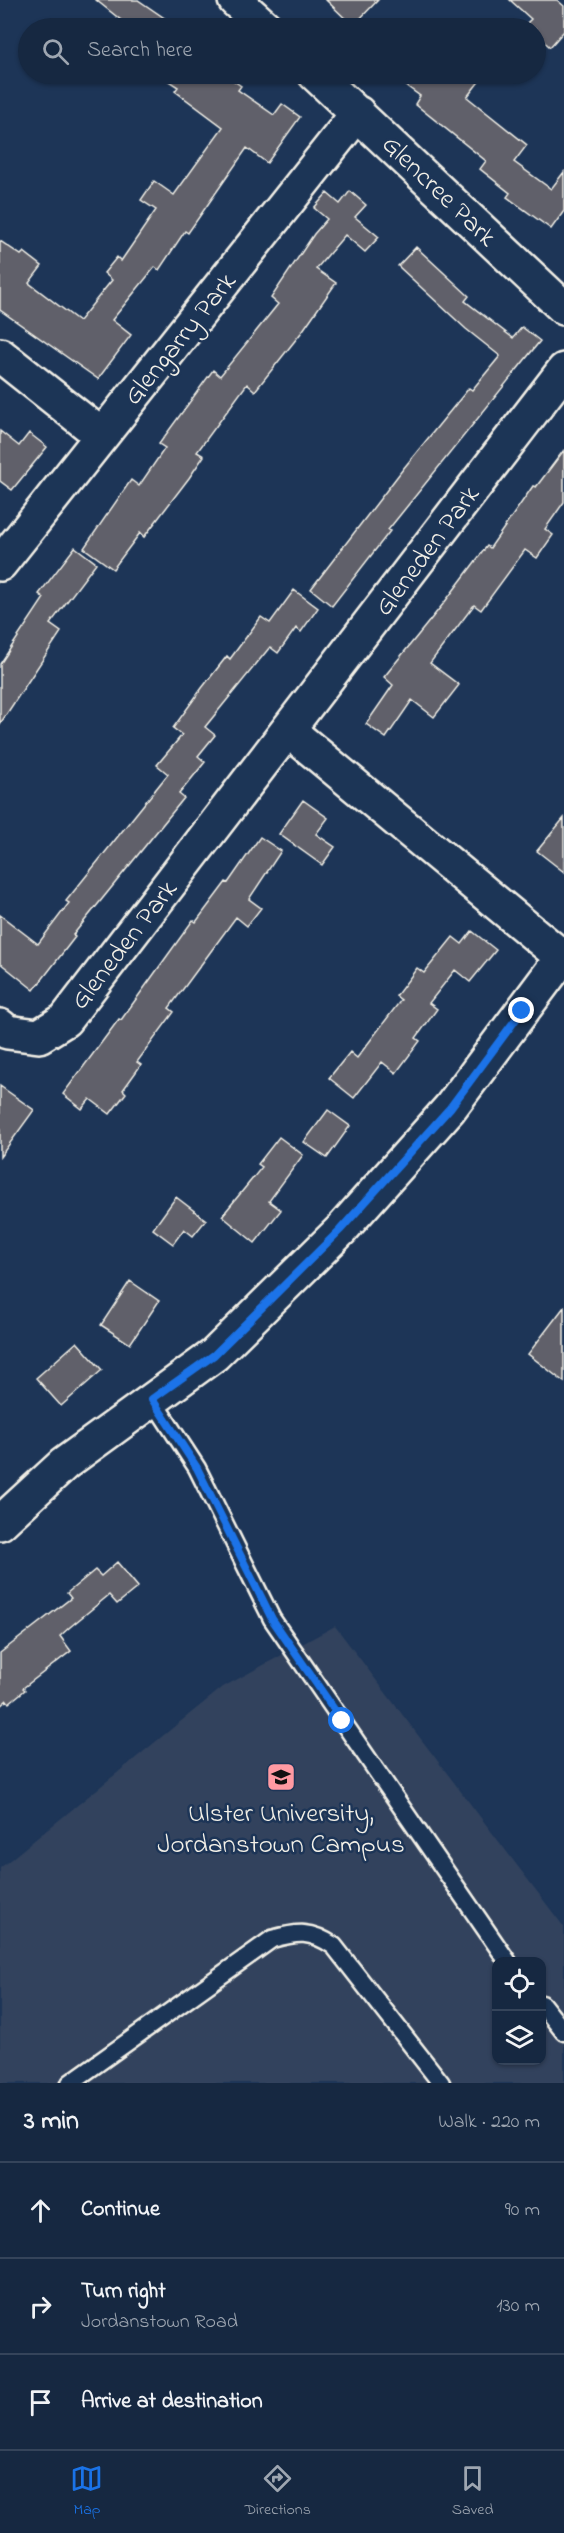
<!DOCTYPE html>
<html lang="en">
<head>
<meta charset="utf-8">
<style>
	:root { --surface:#162841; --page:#1f3048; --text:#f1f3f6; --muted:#9ea6b1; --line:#35445a; --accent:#1a73e8 }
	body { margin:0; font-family:"Indie Flower",sans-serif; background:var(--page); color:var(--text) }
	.controls { position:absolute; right:18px; bottom:18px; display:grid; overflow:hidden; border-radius:12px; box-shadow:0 2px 4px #0004 }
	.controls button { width:54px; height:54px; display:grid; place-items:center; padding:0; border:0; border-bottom:2px solid var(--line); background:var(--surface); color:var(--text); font:30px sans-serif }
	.stop { position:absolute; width:18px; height:18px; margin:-14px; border:4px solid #1a73e8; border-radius:50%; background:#fff }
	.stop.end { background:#1a73e8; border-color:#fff; box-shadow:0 2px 6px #0008 }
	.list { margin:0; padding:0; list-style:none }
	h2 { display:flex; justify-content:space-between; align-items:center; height:78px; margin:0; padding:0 24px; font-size:26px }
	h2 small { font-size:20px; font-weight:400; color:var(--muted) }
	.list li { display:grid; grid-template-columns:39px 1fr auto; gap:18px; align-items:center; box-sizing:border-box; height:96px; padding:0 24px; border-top:2px solid var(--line) }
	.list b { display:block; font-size:22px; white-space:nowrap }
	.list p { margin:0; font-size:20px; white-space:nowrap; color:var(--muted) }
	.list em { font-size:20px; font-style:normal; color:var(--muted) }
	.icon { flex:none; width:33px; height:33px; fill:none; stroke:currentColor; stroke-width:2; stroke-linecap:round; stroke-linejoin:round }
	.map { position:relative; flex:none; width:564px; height:2083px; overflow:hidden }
	.search { position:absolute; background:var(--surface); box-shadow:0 2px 4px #0004; left:18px; right:18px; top:18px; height:66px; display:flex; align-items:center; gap:15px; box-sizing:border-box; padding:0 21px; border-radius:33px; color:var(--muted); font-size:22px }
	.sheet { height:366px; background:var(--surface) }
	nav { display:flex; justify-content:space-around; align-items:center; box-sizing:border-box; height:84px; border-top:2px solid var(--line); background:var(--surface); font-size:16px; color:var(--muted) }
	nav a { display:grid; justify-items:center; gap:3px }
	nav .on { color:var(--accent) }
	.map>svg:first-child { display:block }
	.built { fill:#31425d; fill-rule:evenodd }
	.building { fill:#60616a; stroke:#f4f1e8; stroke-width:1.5 }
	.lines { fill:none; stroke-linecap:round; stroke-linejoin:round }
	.service-casing { stroke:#f4f1e8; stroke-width:21 }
	.minor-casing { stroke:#f4f1e8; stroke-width:38 }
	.tertiary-casing { stroke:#f4f1e8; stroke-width:38 }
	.service { stroke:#1d3557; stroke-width:16 }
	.minor { stroke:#1d3557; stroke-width:33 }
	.tertiary { stroke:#1d3557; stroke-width:33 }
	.route { stroke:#1a73e8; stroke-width:8 }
	.labels { text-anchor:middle; stroke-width:5; stroke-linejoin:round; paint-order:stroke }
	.street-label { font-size:27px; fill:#f4f1e8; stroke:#1d3557 }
	.poi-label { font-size:27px; fill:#f4f1e8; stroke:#1d3557 }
</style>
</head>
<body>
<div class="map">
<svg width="564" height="2083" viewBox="0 0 564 2083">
	<rect width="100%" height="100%" fill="#1d3557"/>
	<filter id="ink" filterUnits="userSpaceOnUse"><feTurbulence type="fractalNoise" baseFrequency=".0167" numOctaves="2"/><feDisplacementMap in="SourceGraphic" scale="12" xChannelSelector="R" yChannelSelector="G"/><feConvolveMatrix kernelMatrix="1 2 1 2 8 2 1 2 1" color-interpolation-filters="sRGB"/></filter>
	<g filter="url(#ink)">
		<path class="built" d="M335,1626l229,301v156h-564v-215l223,-181zM496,1962h46v98h-46z"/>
		<path class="building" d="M96,0h42l41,28h-48z
			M326,0h52l-25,26z
			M510,0h47l7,6v25l-14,16 -14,-13v-6h-7l-4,-3 6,-6z
			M158,74h66l17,12 -3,4 36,25 8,-11 18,13 -33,46 -20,-15 -59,85 -3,-2 -26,39 -4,-3 -43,53 19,15 -33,44 -98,-69v-69l21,14 3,-3 18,14 -13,17 50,38 33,-41 -8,-7 13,-16 4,4 35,-51 -15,-10 13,-19 20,14 49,-68 -48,-36 3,-4z
			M390,74h95l-18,23 60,48 -13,17 37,27 13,-17v39l-13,18 -44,-32 3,-4 -30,-24 6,-8 -71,-57 5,-8z
			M350,191l16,14 -11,12 24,20 -14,15 -20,-17 -29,34 20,14 -35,50 -46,58 -8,-7 -50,68 7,4 -15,22 -45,59 -4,-4 -27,36 -29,-21 47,-68 8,6 26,-38 -6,-4 54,-74 7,6 58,-72 -7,-6 43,-64 13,-15 -13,-11 13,-15 13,11z
			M416,247l53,49 -4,5 48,37 9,-11 18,14 -152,189 2,1 -58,75 -21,-17 92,-120 66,-81 3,2 28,-34 -34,-27 -68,-63z
			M0,431l19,15 10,-13 18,14 -35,43 -12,-9z
			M564,450v52l-19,27 8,6 -16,23 -12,-8 -44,60 -7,-5 -44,58 29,22 -25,32 -22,-17 -26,38 -20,-14 27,-39 -9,-8 60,-74 43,-57 3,2 43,-62 3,1z
			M75,547l21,16 -46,61 11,8 -61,92v-60l44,-66 -5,-4z
			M294,590l24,18 -17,24 -5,-4 -18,25 -8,-6 -65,80 10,8 -17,21 7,6 -26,32 5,4 -111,137 2,2 -41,53 -34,-27v-48l38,29 31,-41 -3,-2 102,-127 -11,-9 25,-30 -9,-7 29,-40 25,-32 3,3 31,-42 9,6z
			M303,800l25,18 -12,16 19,13 -13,18 -43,-31z
			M564,818v54l-27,-21z
			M260,837l21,14 -32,48 12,9 -14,18 -11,-9 -33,45 -34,46 5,4 -37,50 4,3 -18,25 3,3 -16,21 -20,-15 -8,10 -19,-15 56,-75 2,1 72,-100 3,2 30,-40 2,1z
			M472,931l24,19 -26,32 -15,-12 -26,33 8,6 -21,29 4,3 -24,32 -14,-11 -28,36 -25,-20 21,-26 7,6 44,-58 -5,-4 21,-28 7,5 29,-36 9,7z
			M0,1086l34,24 -34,47z
			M328,1110l22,16 -23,32 -23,-16z
			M279,1137l24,18 -34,46 12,9 -26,33 -33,-27 40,-49 -4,-3z
			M176,1197l30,23 -13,16 -9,-7 -11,15 -20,-15z
			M130,1281l29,20 -29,43 -29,-19z
			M564,1307v75l-36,-28z
			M77,1342l25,28 -41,36 -25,-28z
			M117,1562l21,25 -21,17 -8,-9 -39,32 -10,9 11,15 -48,37 2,2 -16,13 -2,-3 -7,6v-53l71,-55 -4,-5 28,-23 6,6z"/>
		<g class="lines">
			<g class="service-casing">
				<path id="service" d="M152,1399l45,69 75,151 236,343
					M542,2004l22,28
					M70,2083l202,-144c26,-7 38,-9 62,7l107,137"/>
			</g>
			<g class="minor-casing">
				<path id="minor" d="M235,0l31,28
					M315,74l249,234
					M0,355l101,80
					M0,564l358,-451
					M288,730l274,227
					M0,1026l7,6 32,4 26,-16 499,-650"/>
			</g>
			<g class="tertiary-casing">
				<path id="tertiary" d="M0,1523l64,-59 150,-109 127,-125 109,-122 114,-153"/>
			</g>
			<use href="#service" class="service"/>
			<use href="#minor" class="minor"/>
			<use href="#tertiary" class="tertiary"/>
		</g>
	</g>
	<g class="lines" filter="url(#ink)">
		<path class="route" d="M342,1721l-70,-102 -75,-151 -45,-69 62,-44 126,-125 110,-122 72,-97"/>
	</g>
	<defs>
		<g id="university-square" transform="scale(1.5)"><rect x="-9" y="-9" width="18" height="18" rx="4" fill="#ff9aa2" stroke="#1d3557"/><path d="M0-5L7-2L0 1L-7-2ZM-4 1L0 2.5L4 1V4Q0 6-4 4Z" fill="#111"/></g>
	</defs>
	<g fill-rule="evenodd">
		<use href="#university-square" x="281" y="1777"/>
	</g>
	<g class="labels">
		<g class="street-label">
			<text transform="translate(440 190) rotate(44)" y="9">Glencree Park</text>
			<text transform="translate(179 338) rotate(-51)" y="9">Glengarry Park</text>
			<text transform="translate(426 550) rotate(-53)" y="9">Gleneden Park</text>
			<text transform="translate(123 944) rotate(-52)" y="9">Gleneden Park</text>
		</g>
		<g class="poi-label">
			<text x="281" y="1821">Ulster University,<tspan x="281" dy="31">Jordanstown Campus</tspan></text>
		</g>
	</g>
</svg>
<div class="controls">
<button><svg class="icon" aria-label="locate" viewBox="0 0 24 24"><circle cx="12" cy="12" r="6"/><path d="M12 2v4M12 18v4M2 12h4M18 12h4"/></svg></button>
<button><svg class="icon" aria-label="layers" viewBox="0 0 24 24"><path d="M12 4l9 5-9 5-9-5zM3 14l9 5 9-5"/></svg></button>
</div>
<div class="stop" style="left:342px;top:1721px"></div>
<div class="stop end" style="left:522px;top:1011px"></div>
<div class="search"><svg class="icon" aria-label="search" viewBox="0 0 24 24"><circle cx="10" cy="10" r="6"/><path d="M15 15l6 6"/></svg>Search here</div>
</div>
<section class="sheet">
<h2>3 min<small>Walk · 220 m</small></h2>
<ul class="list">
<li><svg class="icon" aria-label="ahead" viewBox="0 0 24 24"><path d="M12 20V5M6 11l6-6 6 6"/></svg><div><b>Continue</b></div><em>90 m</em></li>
<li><svg class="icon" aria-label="right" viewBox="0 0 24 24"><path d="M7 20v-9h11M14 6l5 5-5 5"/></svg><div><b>Turn right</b><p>Jordanstown Road</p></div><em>130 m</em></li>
<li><svg class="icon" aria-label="arrive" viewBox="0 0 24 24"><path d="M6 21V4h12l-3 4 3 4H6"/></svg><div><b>Arrive at destination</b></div></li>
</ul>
</section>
<nav>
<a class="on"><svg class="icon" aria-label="map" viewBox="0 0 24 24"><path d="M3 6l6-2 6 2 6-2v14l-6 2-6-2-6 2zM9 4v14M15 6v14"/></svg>Map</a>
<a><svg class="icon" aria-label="directions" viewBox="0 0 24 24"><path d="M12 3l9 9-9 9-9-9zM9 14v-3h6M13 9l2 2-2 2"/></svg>Directions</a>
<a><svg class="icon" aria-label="saved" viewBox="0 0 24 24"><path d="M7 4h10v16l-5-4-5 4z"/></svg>Saved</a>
</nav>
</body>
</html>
